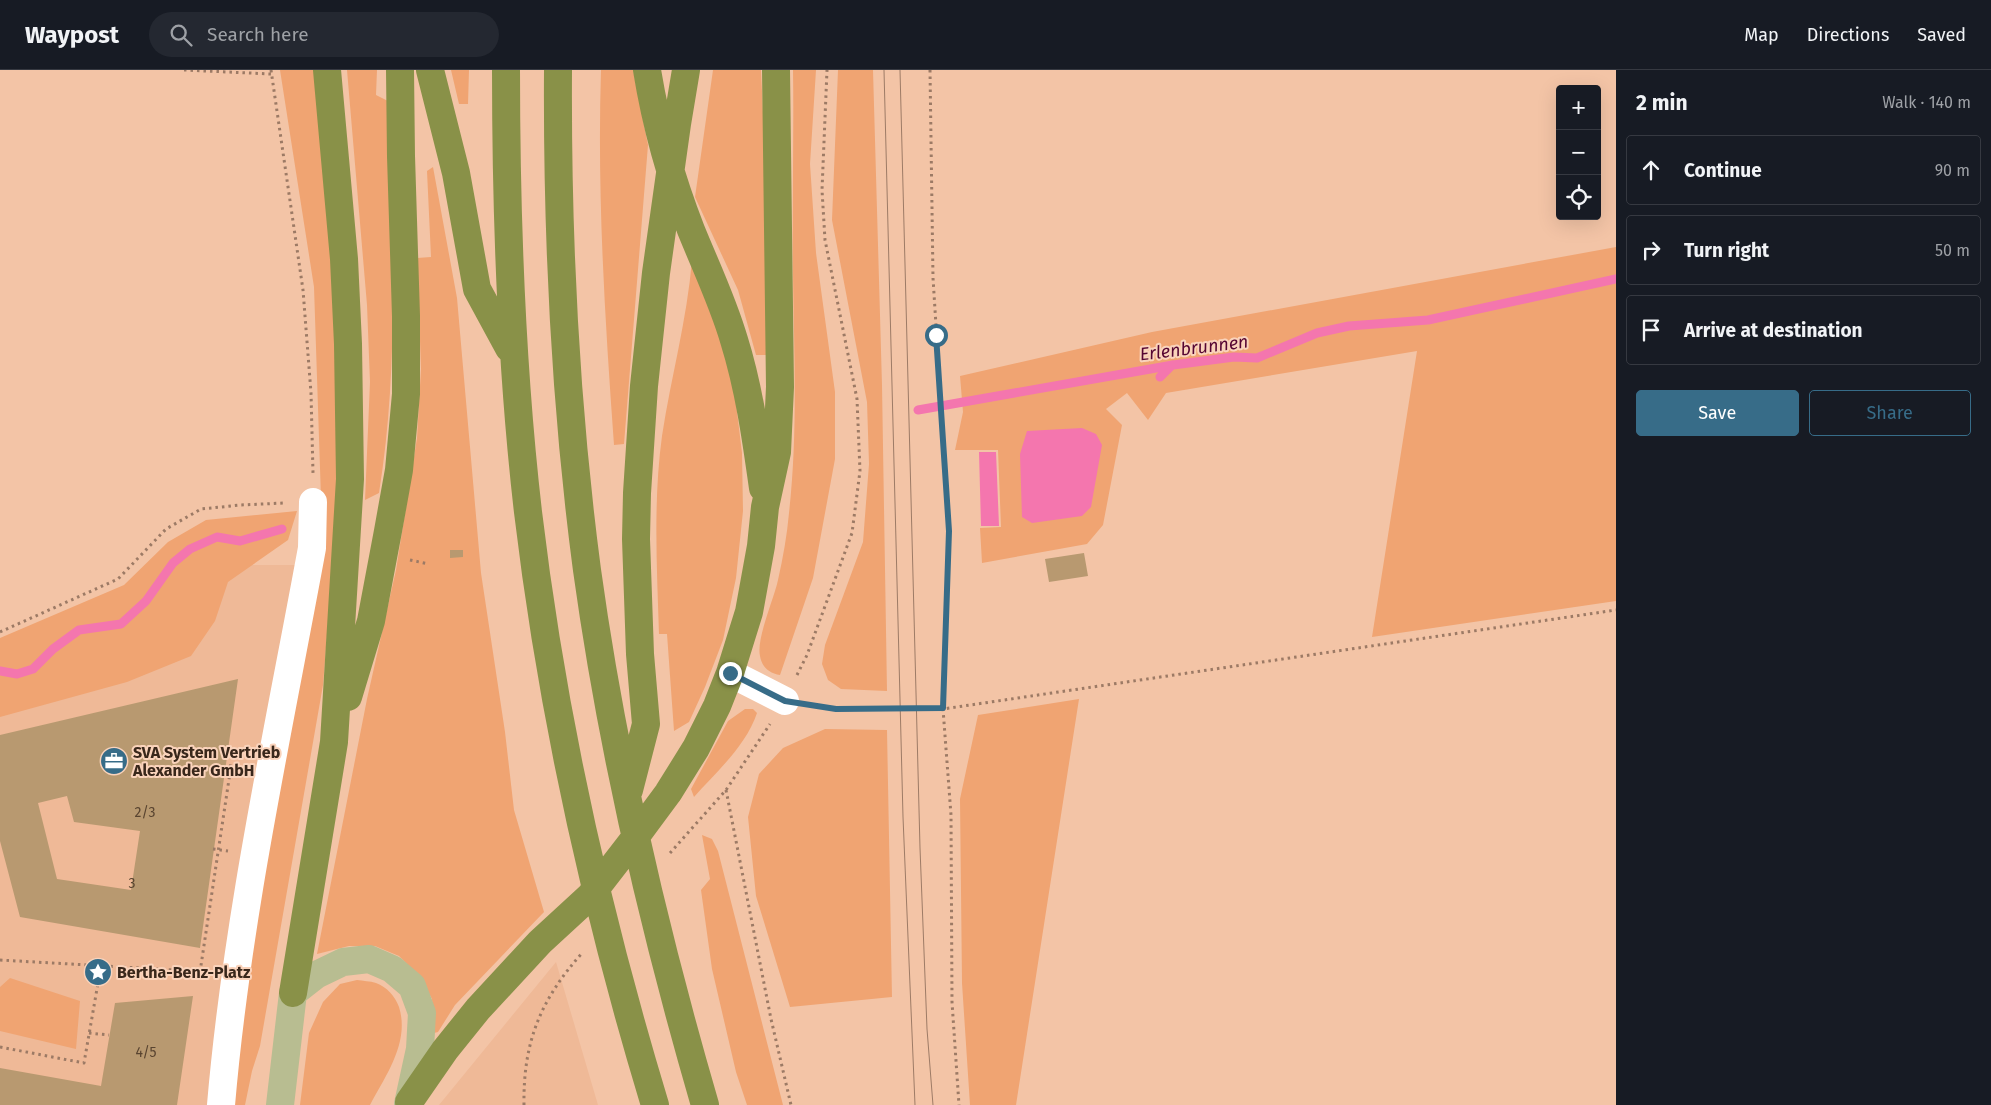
<!DOCTYPE html>
<html lang="en">
<head>
<meta charset="utf-8">
<style>
	:root { --surface:#171b24; --page:#242831; --text:#f1f3f6; --muted:#9ea1a6; --line:#363941; --accent:#376c88 }
	body { margin:0; font-family:"Fira Sans",sans-serif; background:var(--page); color:var(--text) }
	.controls { position:absolute; right:15px; top:15px; display:grid; overflow:hidden; border-radius:5px; box-shadow:0 5px 20px #0002 }
	.controls button { width:45px; height:45px; display:grid; place-items:center; padding:0; border:0; border-bottom:1px solid var(--line); background:var(--surface); color:var(--text); font:25px sans-serif }
	.stop { position:absolute; width:15px; height:15px; margin:-11px; border:4px solid #376c88; border-radius:50%; background:#fff }
	.stop.end { background:#376c88; border-color:#fff; box-shadow:0 1px 5px #0008 }
	.list { margin:0; padding:0; list-style:none }
	h2 { display:flex; justify-content:space-between; align-items:center; height:65px; margin:0; padding:0 20px; font-size:21px }
	h2 small { font-size:16px; font-weight:400; color:var(--muted) }
	.list li { display:grid; grid-template-columns:32px 1fr auto; gap:15px; align-items:center; box-sizing:border-box; height:70px; margin:0 10px 10px; padding:0 10px; border:1px solid var(--line); border-radius:5px }
	.list b { display:block; font-size:19px; white-space:nowrap }
	.list em { font-size:16px; font-style:normal; color:var(--muted) }
	.actions { display:flex; gap:10px; padding:15px 20px }
	.actions a { flex:1; padding:11px 0; border:1px solid var(--accent); border-radius:5px; text-align:center; font-size:18px; color:var(--accent) }
	.actions .main { background:var(--accent); color:#fff }
	.icon { flex:none; width:28px; height:28px; fill:none; stroke:currentColor; stroke-width:2; stroke-linecap:round; stroke-linejoin:round }
	.map { position:relative; flex:none; width:1616px; height:1035px; overflow:hidden }
	header { display:flex; align-items:center; gap:30px; box-sizing:border-box; height:70px; padding:0 25px; background:var(--surface); border-bottom:1px solid var(--line) }
	header strong { font-size:24px }
	nav { display:flex; gap:28px; margin-inline-start:auto; font-size:18px }
	.search { width:350px; height:45px; background:var(--page); display:flex; align-items:center; gap:12px; box-sizing:border-box; padding:0 18px; border-radius:28px; color:var(--muted); font-size:19px }
	main { display:flex }
	aside { flex:1; background:var(--surface) }
	.map>svg:first-child { display:block }
	.built { fill:#efb997 }
	.green { fill:#f0a472 }
	.water { fill:#f476ae }
	.lines { fill:none; stroke-linecap:round; stroke-linejoin:round }
	.stream { stroke:#f476ae; stroke-width:9 }
	.building { fill:#b89970; fill-rule:evenodd }
	.path { stroke:#9c7a65; stroke-width:3; stroke-dasharray:2.5 4; stroke-linecap:butt }
	.minor { stroke:#fff; stroke-width:28 }
	.major { stroke:#b8bd91; stroke-width:28 }
	.highway { stroke:#899148; stroke-width:28 }
	.tram { stroke:#9d7b66; stroke-width:1 }
	.route { stroke:#376c88; stroke-width:6 }
	.labels { text-anchor:middle; stroke-width:4; stroke-linejoin:round; paint-order:stroke }
	.number-label { font-size:14px; fill:#594430 }
	.poi-label { font-size:16px; font-weight:bold; fill:#39271b; stroke:#fad3bb; text-anchor:start }
	.water-label { font-size:18px; font-style:italic; fill:#560532; stroke:#fad3bb }
</style>
</head>
<body>
<header>
<strong>Waypost</strong>
<div class="search"><svg class="icon" aria-label="search" viewBox="0 0 24 24"><circle cx="10" cy="10" r="6"/><path d="M15 15l6 6"/></svg>Search here</div>
<nav><a>Map</a><a>Directions</a><a>Saved</a></nav>
</header>
<main>
<div class="map">
<svg width="1616" height="1035" viewBox="0 0 1616 1035">
	<rect width="100%" height="100%" fill="#f3c4a6"/>
	<path class="built" d="M250,495h53l-61,540h-242v-438z
		M556,892l42,143h-159z"/>
	<path class="green" d="M280,0h36l19,227 3,170 -5,93 -10,125 -63,361 -8,25 -7,34h-13l17,-144 73,-433 -8,-241z
		M347,0h30l-1,25 12,6c4,130 12,262 -9,392l-14,7 5,-118 -3,-77z
		M451,0h18l-1,34h-9z
		M601,0h32l15,75 -24,299 -10,1c-9,-125 -17,-250 -13,-375z
		M713,0h48l3,65 3,220h-11l-18,-65 -43,-93z
		M793,0h23l-6,94 6,89 19,139v67l-22,119 -33,97c-10,-2 -18,-7 -20,-19 -4,-17 14,-57 18,-76 5,-22 9,-45 11,-67 9,-80 5,-159 4,-239 -1,-68 1,-136 0,-204z
		M838,0h35l9,315 5,306 -46,-2 -13,-9 -6,-16 3,-19 38,-103 6,-78 -2,-62 -35,-182z
		M433,97l24,131 24,275 24,159 9,78 30,102 -89,93 -17,27 -4,1 -2,-34 -12,-22 -21,-21 -24,-10h-26l-32,8 50,-255 29,-129 21,-132 4,-69 -4,-111 14,-1 -4,-86z
		M1616,177v354l-244,36 45,-286 -251,42 -18,27 -21,-27 -21,16 16,16 -19,100 -16,19 -105,19 -2,-35 21,-1 -3,-77h-43l8,-38 -3,-36 192,-44z
		M692,190l30,71 13,64 7,58 1,58 -7,67 -13,62 -18,47 -16,35 -15,9 -7,-97h-8c-2,-66 -6,-132 3,-198 9,-59 25,-116 30,-176z
		M297,441l-9,29 -60,42 -13,39 -24,35 -64,26 -127,35v-79l124,-53 44,-43 38,-22z
		M1079,629l-63,406h-46l-8,-122 -2,-184 18,-84z
		M745,639h8l4,4c-11,33 -40,58 -63,84l-3,-8 37,-68z
		M825,659l62,1 5,267 -102,10 -34,-111 -8,-79 11,-43 24,-26z
		M702,765l10,4 6,12 65,254h-36l-11,-33 -24,-103 -11,-79 9,-11z
		M10,908l70,23 -4,48 -76,-18v-44z
		M357,910c6,1 13,1 19,3 11,4 19,13 23,24 11,35 -13,68 -29,98h-70l9,-72 14,-31 17,-18z"/>
	<path class="water" d="M1082,358l14,6 6,11 -11,62 -9,9 -50,7 -10,-6 -2,-63 7,-23z
		M979,382h17l3,74h-18z"/>
	<g class="lines">
		<path class="stream" d="M1160,307l12,-12
			M918,340l255,-45 61,-8 23,1 60,-25 32,-7 79,-6 188,-41
			M0,601l17,3 16,-5 20,-20 26,-19 42,-6 25,-23 27,-38 17,-14 27,-12 23,4 42,-12"/>
	</g>
	<path class="building" d="M450,480h13v7l-13,1z
		M1084,483l4,23 -39,6 -4,-23z
		M238,609l-38,269 -180,-31 -20,-76v-106zM67,726l7,26 66,9 -9,59 -74,-11 -19,-76z
		M193,926l-16,109h-177v-37l101,18 14,-83z"/>
	<g class="lines">
		<path class="path" d="M184,0l87,4
			M271,0l32,220 8,103 2,80
			M930,0l3,208 16,253 -6,178 673,-99
			M410,490l19,4
			M0,562l118,-53 48,-50 35,-20 40,-4 43,-2
			M797,605l10,-20 45,-122 8,-62 -3,-72 -32,-159 -3,-50 5,-120
			M813,635l23,4h107l8,106 1,187 7,103
			M726,720l45,229 20,86
			M213,779l15,2
			M670,783l56,-63 44,-66
			M0,890l209,12
			M200,902l31,-206 -6,-1
			M89,963l20,2
			M0,977l84,16 17,-97
			M524,1035c-1,-64 17,-106 59,-153"/>
		<path class="minor" d="M730,603l55,28
			M221,1035c16,-187 57,-372 91,-557l1,-46"/>
		<path class="major" d="M280,1035l13,-112 23,-18 27,-13 26,-3 23,10 20,17 10,27 -2,36 -12,55"/>
		<path class="highway" d="M430,0l26,103 21,116 32,59
			M506,0c0,148 5,295 22,442 24,202 68,399 127,593
			M558,0c-1,167 7,334 29,500 25,181 67,360 118,535
			M647,0c9,55 24,109 44,160 15,37 32,72 43,110 15,48 22,98 29,148
			M348,627l23,-76 17,-90 11,-61 7,-76v-78l-5,-160 -1,-86
			M629,720l17,-66 -6,-70 -4,-115 1,-46 7,-107 12,-113 21,-149 9,-54
			M293,923l41,-251 16,-263 -2,-135 -4,-85 -17,-189
			M409,1032l36,-52 33,-41 62,-67 50,-46 41,-53 37,-50 28,-45 21,-42 13,-33 19,-61 12,-66 4,-39 12,-55 3,-65 -4,-317"/>
		<path class="tram" d="M884,0l19,747 12,288
			M900,0l20,778 7,181 6,76"/>
	</g>
	<g class="lines">
		<path class="route" d="M730,603l55,28 51,8 107,-1 6,-177 -13,-196"/>
	</g>
	<defs>
		<g id="office-disc" transform="scale(1.4375)"><circle r="9.5" fill="#376c88" stroke="#fad3bb"/><path d="M-6-3h4V-5.5h4V-3h4V5H-6ZM-1-4.5V-3h2v-1.5ZM-6 0V1H6V0Z" fill="#fff"/></g>
		<g id="sight-disc" transform="scale(1.4375)"><circle r="9.5" fill="#376c88" stroke="#fad3bb"/><path d="M0-6L1.8-2.2L6-1.7L2.9 1.2L3.7 5.4L0 3.3L-3.7 5.4L-2.9 1.2L-6-1.7L-1.8-2.2Z" fill="#fff"/></g>
	</defs>
	<g fill-rule="evenodd">
		<use href="#office-disc" x="114" y="691"/>
		<use href="#sight-disc" x="98" y="902"/>
	</g>
	<g class="labels">
		<g class="number-label">
			<text x="145" y="747">2/3</text>
			<text x="132" y="818">3</text>
			<text x="146" y="987">4/5</text>
		</g>
		<g class="poi-label">
			<text x="133" y="688">SVA System Vertrieb<tspan x="133" dy="18">Alexander GmbH</tspan></text>
			<text x="117" y="908">Bertha-Benz-Platz</text>
		</g>
		<g class="water-label">
			<text transform="translate(1194 278) rotate(-7)" y="6">Erlenbrunnen</text>
		</g>
	</g>
</svg>
<div class="controls">
<button>+</button>
<button>−</button>
<button><svg class="icon" aria-label="locate" viewBox="0 0 24 24"><circle cx="12" cy="12" r="6"/><path d="M12 2v4M12 18v4M2 12h4M18 12h4"/></svg></button>
</div>
<div class="stop" style="left:936px;top:265px"></div>
<div class="stop end" style="left:730px;top:603px"></div>
</div>
<aside>
<h2>2 min<small>Walk · 140 m</small></h2>
<ul class="list">
<li><svg class="icon" aria-label="ahead" viewBox="0 0 24 24"><path d="M12 20V5M6 11l6-6 6 6"/></svg><div><b>Continue</b></div><em>90 m</em></li>
<li><svg class="icon" aria-label="right" viewBox="0 0 24 24"><path d="M7 20v-9h11M14 6l5 5-5 5"/></svg><div><b>Turn right</b></div><em>50 m</em></li>
<li><svg class="icon" aria-label="arrive" viewBox="0 0 24 24"><path d="M6 21V4h12l-3 4 3 4H6"/></svg><div><b>Arrive at destination</b></div></li>
</ul>
<div class="actions"><a class="main">Save</a><a>Share</a></div>
</aside>
</main>
</body>
</html>
